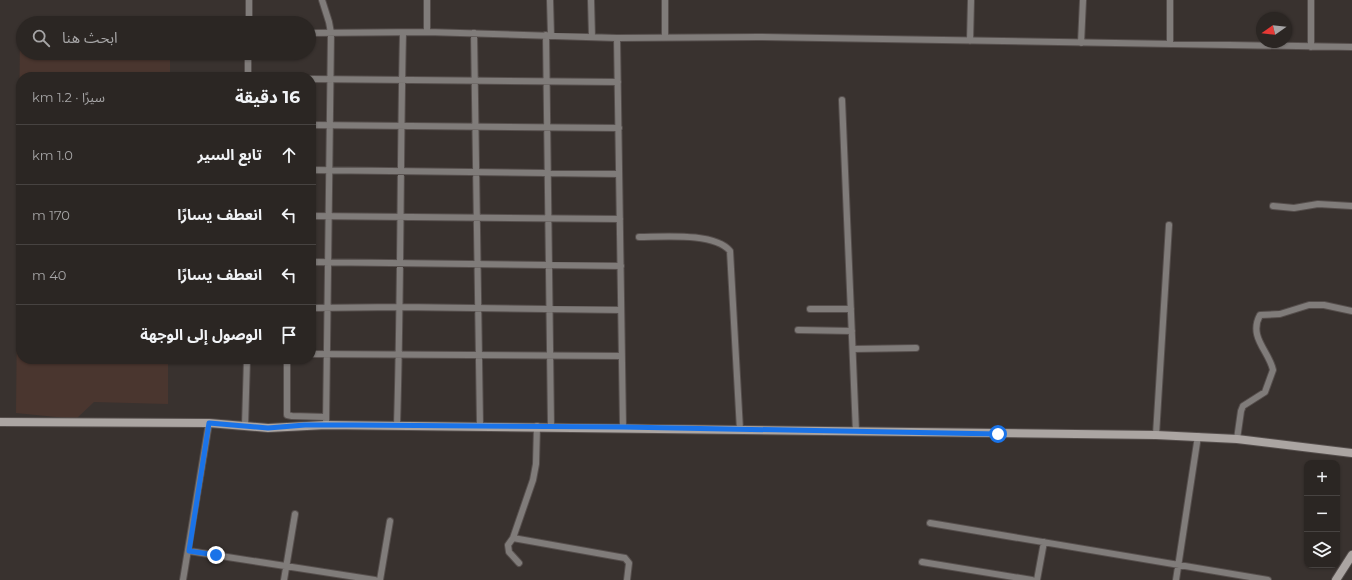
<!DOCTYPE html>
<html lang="ar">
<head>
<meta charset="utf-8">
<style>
	:root { --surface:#2b2623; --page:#373230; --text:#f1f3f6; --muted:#a6a5a6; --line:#474341 }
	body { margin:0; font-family:Montserrat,"Noto Sans Arabic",sans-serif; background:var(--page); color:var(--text); direction:rtl }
	.controls { position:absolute; right:12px; bottom:12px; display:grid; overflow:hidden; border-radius:8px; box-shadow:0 1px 3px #0004 }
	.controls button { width:36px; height:36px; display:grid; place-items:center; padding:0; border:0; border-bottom:1px solid var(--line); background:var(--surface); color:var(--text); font:20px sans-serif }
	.compass { position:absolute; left:1256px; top:12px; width:36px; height:36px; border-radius:50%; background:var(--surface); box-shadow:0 1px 3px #0004; rotate:256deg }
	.stop { position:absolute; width:12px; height:12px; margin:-9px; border:3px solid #1a73e8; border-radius:50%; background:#fff }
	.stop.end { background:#1a73e8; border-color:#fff; box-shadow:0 1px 4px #0008 }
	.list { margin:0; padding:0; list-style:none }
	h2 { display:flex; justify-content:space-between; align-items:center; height:52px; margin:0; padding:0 16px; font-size:17px }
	h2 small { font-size:13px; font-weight:400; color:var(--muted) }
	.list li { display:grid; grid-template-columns:26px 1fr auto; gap:12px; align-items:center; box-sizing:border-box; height:60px; padding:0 16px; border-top:1px solid var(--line) }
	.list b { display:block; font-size:15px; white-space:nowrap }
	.list em { font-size:13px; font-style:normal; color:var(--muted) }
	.icon { flex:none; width:22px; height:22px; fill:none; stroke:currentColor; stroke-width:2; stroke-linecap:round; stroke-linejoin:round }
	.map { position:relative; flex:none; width:1352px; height:580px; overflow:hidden; direction:ltr }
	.search { position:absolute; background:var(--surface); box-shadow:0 1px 3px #0004; left:16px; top:16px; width:300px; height:44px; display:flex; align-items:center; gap:10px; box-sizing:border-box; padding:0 14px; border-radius:22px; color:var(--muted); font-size:15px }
	.panel { position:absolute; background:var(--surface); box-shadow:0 1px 3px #0004; left:16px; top:72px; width:300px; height:292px; border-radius:16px; direction:rtl }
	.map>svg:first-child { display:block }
	.industrial { fill:#4a362f }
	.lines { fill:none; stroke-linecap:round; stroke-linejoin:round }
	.street-casing { stroke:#554e4c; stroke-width:8 }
	.secondary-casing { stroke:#554e4c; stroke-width:10 }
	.street { stroke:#807c7a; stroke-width:6 }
	.secondary { stroke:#aba5a2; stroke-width:8 }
	.route { stroke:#1a73e8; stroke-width:5 }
</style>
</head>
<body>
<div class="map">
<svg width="1352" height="580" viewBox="0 0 1352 580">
	<rect width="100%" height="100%" fill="#39322f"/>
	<path class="industrial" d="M20,34h3v19h147v24h-149v282h147v45l-74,-2 -18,17 -60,-6z"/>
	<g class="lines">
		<g class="street-casing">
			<path id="street" d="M322,0l7,22 2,11 -5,392
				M427,0v32
				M550,0l1,36
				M591,0l1,37
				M1170,0v44
				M1311,0v47
				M249,23v-23
				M309,33l118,-1 190,6 142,-1 593,10
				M474,33l6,393
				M546,35l5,392
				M665,37v-37
				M617,38l6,389
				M970,41l1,-41
				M1081,43l2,-43
				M248,77v-24
				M311,79l307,3
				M842,100l14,332
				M311,125l308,3
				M311,170l308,4
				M1273,206l21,2 24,-4 34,2
				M311,216l309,3
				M639,237c23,0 75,-5 91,14l10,179
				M311,262l310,4
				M311,308l89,-1 221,3
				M810,309h41
				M798,330l54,1
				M853,349l63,-1
				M311,354l311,2
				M287,359v56l5,1 34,1
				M397,425c4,-131 3,-261 6,-392
				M245,426l2,-67
				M1156,435l13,-210
				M1237,439l4,-28 2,-5 22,-14 8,-22c-4,-19 -25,-33 -13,-55l20,-1 29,-9h15l28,6
				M930,523l338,57
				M513,538l112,20 4,5 -2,17
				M189,551l186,29
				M922,562l110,18
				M519,563l-10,-11 -1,-7 5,-7 20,-58 3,-16 1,-38
				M183,580l26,-157
				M284,580l11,-66
				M380,580l10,-59
				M1037,580l7,-38
				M1176,580l22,-144"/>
		</g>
		<g class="secondary-casing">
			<path id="secondary" d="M0,422l209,1 59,5 58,-3 830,10 81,4 115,14
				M1336,580l16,-25"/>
		</g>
		<use href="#street" class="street"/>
		<use href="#secondary" class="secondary"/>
	</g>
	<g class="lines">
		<path class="route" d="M216,555l-27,-4 20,-128 59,5 37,-3h49l269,2 375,7"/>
	</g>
</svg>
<div class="controls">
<button>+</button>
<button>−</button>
<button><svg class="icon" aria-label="layers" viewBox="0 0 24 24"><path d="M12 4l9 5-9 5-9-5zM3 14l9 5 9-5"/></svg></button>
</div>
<svg class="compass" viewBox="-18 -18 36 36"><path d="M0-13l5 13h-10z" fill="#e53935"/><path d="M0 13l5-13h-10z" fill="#a6a5a6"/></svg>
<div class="stop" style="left:998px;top:434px"></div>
<div class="stop end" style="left:216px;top:555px"></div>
<div class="search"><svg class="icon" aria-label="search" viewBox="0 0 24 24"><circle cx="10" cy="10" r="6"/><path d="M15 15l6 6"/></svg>ابحث هنا</div>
<section class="panel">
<h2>16 دقيقة<small>سيرًا · 1.2 km</small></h2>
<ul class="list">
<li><svg class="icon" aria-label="ahead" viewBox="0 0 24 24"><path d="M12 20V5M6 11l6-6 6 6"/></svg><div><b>تابع السير</b></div><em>1.0 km</em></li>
<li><svg class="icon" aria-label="left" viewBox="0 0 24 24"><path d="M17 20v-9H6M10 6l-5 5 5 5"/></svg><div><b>انعطف يسارًا</b></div><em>170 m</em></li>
<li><svg class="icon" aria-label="left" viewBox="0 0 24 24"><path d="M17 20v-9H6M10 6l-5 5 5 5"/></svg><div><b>انعطف يسارًا</b></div><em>40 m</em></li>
<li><svg class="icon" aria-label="arrive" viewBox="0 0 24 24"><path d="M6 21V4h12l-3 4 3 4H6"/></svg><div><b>الوصول إلى الوجهة</b></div></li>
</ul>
</section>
</div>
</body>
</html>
